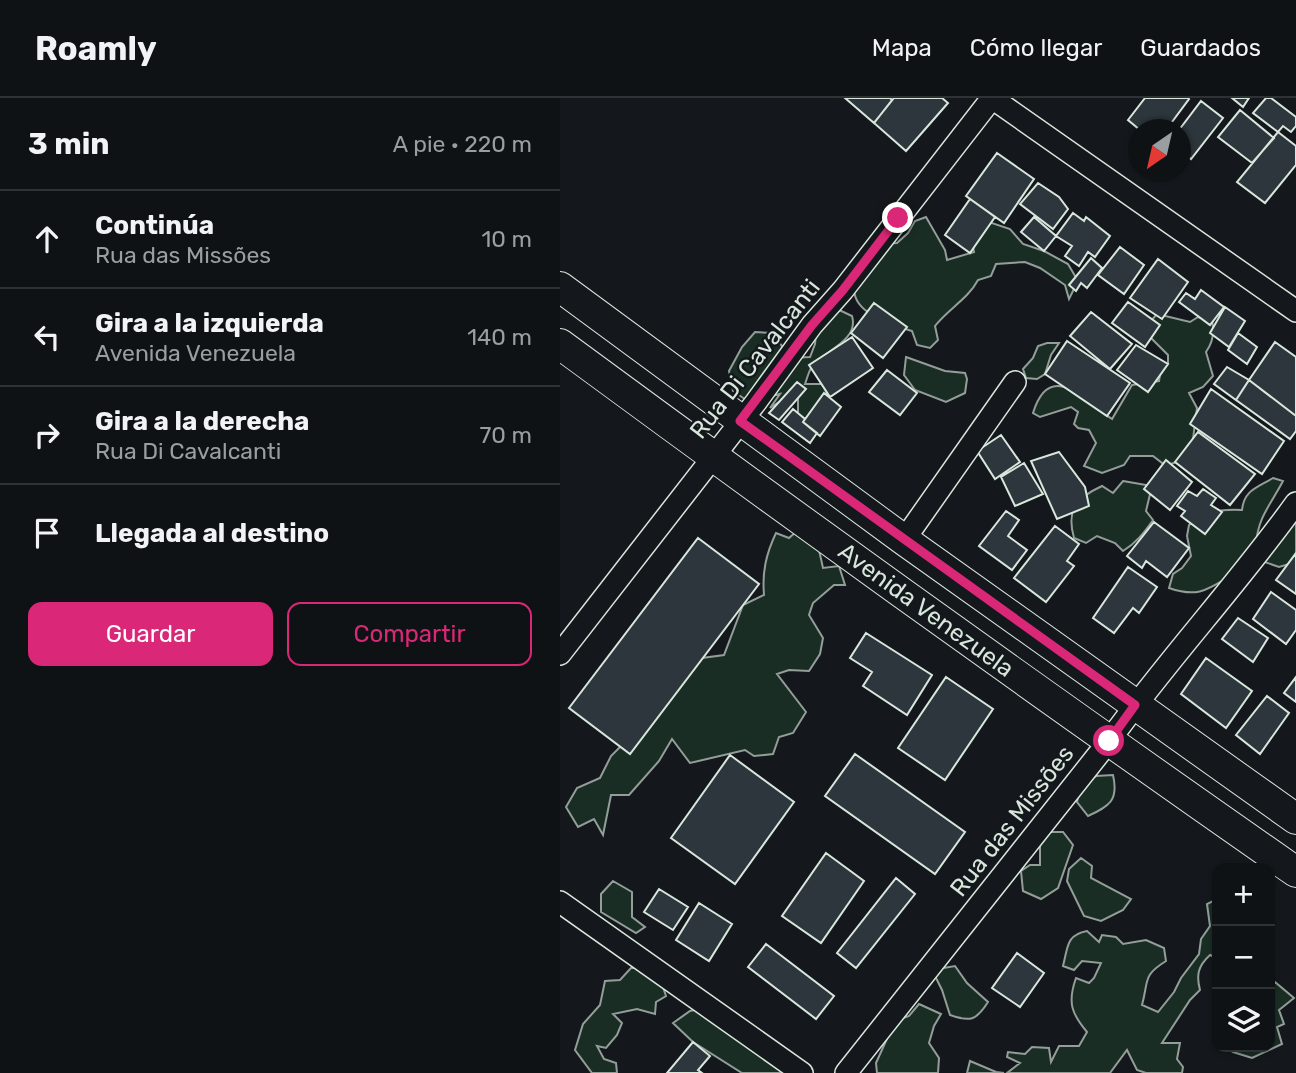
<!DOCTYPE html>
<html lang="es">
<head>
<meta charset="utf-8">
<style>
	:root { --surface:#0f1215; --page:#1d2022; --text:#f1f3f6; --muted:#9b9ea0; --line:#2f3234; --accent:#db2777 }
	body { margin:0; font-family:Rubik,sans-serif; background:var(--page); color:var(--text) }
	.controls { position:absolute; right:21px; bottom:21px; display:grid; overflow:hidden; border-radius:14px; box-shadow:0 2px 5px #0004 }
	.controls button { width:63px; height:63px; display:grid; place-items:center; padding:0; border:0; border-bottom:2px solid var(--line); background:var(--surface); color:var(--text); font:35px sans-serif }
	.compass { position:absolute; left:568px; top:21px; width:63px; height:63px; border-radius:50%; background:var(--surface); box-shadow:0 2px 5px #0004; rotate:214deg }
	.stop { position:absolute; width:21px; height:21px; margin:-16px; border:5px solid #db2777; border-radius:50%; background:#fff }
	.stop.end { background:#db2777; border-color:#fff; box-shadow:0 2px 7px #0008 }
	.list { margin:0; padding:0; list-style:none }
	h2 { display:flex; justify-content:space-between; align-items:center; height:91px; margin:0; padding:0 28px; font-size:30px }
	h2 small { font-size:23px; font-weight:400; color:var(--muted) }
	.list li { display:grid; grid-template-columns:46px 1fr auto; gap:21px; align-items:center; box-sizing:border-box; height:98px; padding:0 28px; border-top:2px solid var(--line) }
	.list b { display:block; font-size:26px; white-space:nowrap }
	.list p { margin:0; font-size:23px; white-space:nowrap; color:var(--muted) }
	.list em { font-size:23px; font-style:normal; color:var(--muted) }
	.actions { display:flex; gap:14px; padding:21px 28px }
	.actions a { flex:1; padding:16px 0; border:2px solid var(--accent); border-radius:14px; text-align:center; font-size:24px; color:var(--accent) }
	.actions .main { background:var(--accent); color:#fff }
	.icon { flex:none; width:38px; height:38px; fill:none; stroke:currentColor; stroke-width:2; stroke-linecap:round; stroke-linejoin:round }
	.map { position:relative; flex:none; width:736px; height:975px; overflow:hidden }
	header { display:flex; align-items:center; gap:42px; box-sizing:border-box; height:98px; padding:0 35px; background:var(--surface); border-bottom:2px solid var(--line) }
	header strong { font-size:33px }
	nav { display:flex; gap:38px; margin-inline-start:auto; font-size:24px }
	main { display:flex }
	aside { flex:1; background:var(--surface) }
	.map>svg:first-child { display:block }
	.green { fill:#1a2d24; stroke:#939e99; stroke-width:2 }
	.building { fill:#2c363c; stroke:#d8e6dc; stroke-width:2 }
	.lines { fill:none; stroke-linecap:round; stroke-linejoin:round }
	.street-casing { stroke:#d8e6dc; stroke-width:24 }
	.secondary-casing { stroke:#d8e6dc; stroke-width:32 }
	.street { stroke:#14181c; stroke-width:21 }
	.secondary { stroke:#14181c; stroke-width:30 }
	.route { stroke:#db2777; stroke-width:9 }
	.labels { text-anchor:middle; stroke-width:5; stroke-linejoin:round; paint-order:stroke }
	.street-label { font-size:24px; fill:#d8e6dc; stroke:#14181c }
</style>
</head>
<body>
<header>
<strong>Roamly</strong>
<nav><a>Mapa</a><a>Cómo llegar</a><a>Guardados</a></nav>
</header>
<main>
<aside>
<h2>3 min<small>A pie · 220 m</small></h2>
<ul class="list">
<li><svg class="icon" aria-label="ahead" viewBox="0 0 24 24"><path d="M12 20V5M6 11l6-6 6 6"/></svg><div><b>Continúa</b><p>Rua das Missões</p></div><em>10 m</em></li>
<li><svg class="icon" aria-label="left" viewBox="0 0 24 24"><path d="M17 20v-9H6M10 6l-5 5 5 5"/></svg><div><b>Gira a la izquierda</b><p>Avenida Venezuela</p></div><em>140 m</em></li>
<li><svg class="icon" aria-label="right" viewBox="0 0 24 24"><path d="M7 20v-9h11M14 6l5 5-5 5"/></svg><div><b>Gira a la derecha</b><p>Rua Di Cavalcanti</p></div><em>70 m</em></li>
<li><svg class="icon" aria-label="arrive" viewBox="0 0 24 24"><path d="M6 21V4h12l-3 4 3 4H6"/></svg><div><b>Llegada al destino</b></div></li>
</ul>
<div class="actions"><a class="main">Guardar</a><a>Compartir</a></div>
</aside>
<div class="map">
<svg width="736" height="975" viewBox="0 0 736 975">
	<rect width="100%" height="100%" fill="#14181c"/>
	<path class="green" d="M366,119l19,33 2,10 27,-8 -3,-15 18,-15 21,7 13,15 21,7 24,13 10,17 -9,18 -4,-14 -25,-17 -15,-6 -29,2 -5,12 -13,4c-10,19 -30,29 -43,46l3,14 -8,8 -13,-3 -5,-14c-20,-6 -67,-20 -56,-49 4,-13 16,-26 24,-38l17,-1 11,-10 7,-12z
		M277,211l15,7c7,23 -24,34 -37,47 -6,5 -7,13 -10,21h18l9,23 -22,18 -12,-8v-18l-16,1 -12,8 10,-14 -31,8 -16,-11 -4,-20 13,-24 13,-15 18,1 17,25 20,-1 5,-13 2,-20z
		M597,216l33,8 8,-5 14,4c3,12 1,21 -6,31l7,24 -10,11 -14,6 8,15 -5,39 -8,12 -18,7 -13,-10h-23l-6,9 -22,8 -18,-7 12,-23 -7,-13 -11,-2 -4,-4 4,-12 -7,-5 -31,10 -7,-4c17,-55 51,-12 79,6l20,-34 27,-4 2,-13 7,-5v-8l-19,-19 -1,-12z
		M487,245h12l-8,12 -6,19 -8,5 -11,-1 -3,-9 10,-11 5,-12z
		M346,259l39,14 20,2 2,6 -2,14 -19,9 -31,-12 -11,-15z
		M713,380l10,3c-12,23 -25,36 -27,63l40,-28v46l-17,5 -17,-6c-10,5 -21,8 -30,14 -25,15 -34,23 -63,13l4,-14 9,-6 9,-12 -4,-20 2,-11c17,-14 32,-16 53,-15 2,-20 15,-22 31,-32z
		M563,383l29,5 -6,25 7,9c-9,13 -17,23 -30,31l-8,-8 -18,-7 -11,7 -12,-5c-8,-28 2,-40 28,-52l11,7z
		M238,432l21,20 4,18 16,-2 6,19h-11l-21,18 -4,12 14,23 -3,16 -11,17 -20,-1 -12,4 29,38 -13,21 -14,4 -6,17 -19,2 -9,-6 -55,13 -18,-24 -13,22 -30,34h-18l-8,40 -9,-16 -16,8 -12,-20 11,-19 23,-10 11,-22 20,-20 56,-76 37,-5 19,-50 21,-10c-2,-23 2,-41 12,-62l13,5z
		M553,677c6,26 -4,31 -25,41l-11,-14 4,-18 15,-8z
		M488,734h15l10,13 -15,43 -17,11 -18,-8 -2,-20 9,-6h10v-27z
		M521,760l11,8 -1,12 40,21 -8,11 -22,11 -17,-5 -17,-35 2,-12z
		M53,783l19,11v25l13,10 -9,6 -35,-21v-18z
		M657,801v59l-7,-3c-12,11 -14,20 -10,35l-10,10 -28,43h18l-3,16 6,8 -1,6h-36l-9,-3 -10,-20 -17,23h-103l13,-10 -13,-6 1,-5 17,2 7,-7 17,1 2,14 8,-16h20l8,-14c-15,-18 -20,-29 -11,-54l13,5 5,-5 7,-15 -19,-2 -8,9 -11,-4c5,-19 3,-31 24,-35l12,11 3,-7 14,2 7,7 23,-4 18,8 2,13c-24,15 -17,19 -24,44l16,7 16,-20 7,-14 18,-24 2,-15 9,-13 -3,-22z
		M395,868l12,17 21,19c-12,19 -18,20 -38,13l-8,-25 -10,-20z
		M71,870h10l19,10 6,18 -10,6 -1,12 -18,-5 -24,5 9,9 -5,12 -11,13 -9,-2 7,13 12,4 1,10h-25l-17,-23 8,-26 17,-19 5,-24 15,-1z
		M715,884l19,16 -15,12 5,14 -7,3 5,17 -30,14 -19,-6 -7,-5h44v-60z
		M359,906l22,10 -7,12 -5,17 10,15 -1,15h-61l-1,-10 19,-42 14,-5z
		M151,908l83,67h-52l-49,-31 -20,-19 17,-12z
		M410,963l26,11 8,1h-37z"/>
	<path class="building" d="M285,0h45l2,2 -18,23z
		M334,0h48l6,5 -42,48 -32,-28z
		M585,0h43l1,1 -23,31h-26l-12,-10z
		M672,0h17l-6,9z
		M706,0h5l25,19v9l-5,6 -8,-6 -5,6 -25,-19z
		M641,3l22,17 -32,41 -11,-8 -1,-21z
		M680,12l34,28 -22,25 -34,-26z
		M718,34l18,14v19l-31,38 -28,-21z
		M437,55l37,26 -30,44 -38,-27z
		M478,85l21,14 9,12 -15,20 -33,-25z
		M410,101l25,18 -25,36 -25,-18z
		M513,115l11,8 2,-4 24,19 -15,21 -7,-5 -9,14 -14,-10 7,-10 -16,-10z
		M474,119l22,19 -12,15 -23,-19z
		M560,149l24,18 -20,29 -26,-19z
		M531,160l11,10 -15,20 -6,-5 -5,8 -7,-6z
		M598,161l30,23 -26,37 -32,-21z
		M641,192l23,17 -14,18 -31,-23 7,-9 9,6z
		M568,204l32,23 -15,22 -33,-24z
		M314,205l33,24 -24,31 -32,-25z
		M665,209l20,14 -16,26 -19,-14z
		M531,214l41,32 -22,25 -40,-33z
		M678,235l19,14 -10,17 -19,-14z
		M292,239l21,31 -43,29 -21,-32z
		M507,243l63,42 -23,33 -62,-42z
		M715,244l21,15v59l-47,-36z
		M576,247l32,19 -20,28 -31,-22z
		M667,269l22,13 -13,20 -22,-16z
		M327,272l30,23 -17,22 -31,-23z
		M689,282l47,36v15l-6,8 -54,-39z
		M237,284l9,7 -27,31 -10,-7z
		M651,291l73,52 -22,33 -72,-50z
		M264,295l17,14 -21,29 -17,-14z
		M233,311l12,10 -2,3 14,11 -7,10 -28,-21z
		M638,334l57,42 -25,31 -55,-43z
		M441,337l19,27 -25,17 -18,-28z
		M499,354l26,35 4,19 -32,13 -26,-58z
		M606,362l26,22 -22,28 -26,-21z
		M464,365l19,31 -28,12 -14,-29z
		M643,391l13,9 -5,7 11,7 -17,22 -24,-18 4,-5 -8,-5 11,-15 9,5z
		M446,413l13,9 -11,16 19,14 -15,20 -33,-24z
		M594,424l35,26 -22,29 -21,-16 -4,7 -15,-12z
		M495,428l24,18 -12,17 7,5 -28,36 -32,-24z
		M138,440l61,46 -129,170 -61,-46z
		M736,455v41l-20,-14z
		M568,469l29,20 -18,26 -6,-5 -19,25 -21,-15z
		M711,494l25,18v20l-10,14 -33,-25z
		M678,520l30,20 -15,24 -31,-23z
		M306,535l66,42 -25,40 -44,-29 9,-14 -22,-14z
		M646,560l46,33 -26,37 -45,-34z
		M386,579l47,32 -48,71 -47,-32z
		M736,579v25l-12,-9z
		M707,598l22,17 -29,41 -24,-19z
		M295,656l110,78 -30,42 -110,-78z
		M170,657l64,47 -59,82 -64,-46z
		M266,755l38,28 -43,62 -39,-27z
		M336,780l19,16 -59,74 -19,-15z
		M99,791l29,18 -15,23 -29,-18z
		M139,805l33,21 -23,37 -33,-21z
		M206,846l68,52 -18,23 -68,-52z
		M457,855l27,20 -24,34 -28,-19z
		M133,944l17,14 -12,14 4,3h-35z"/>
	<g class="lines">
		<g class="street-casing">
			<path id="street" d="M432,0l304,213
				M344,442l111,-158
				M0,556l196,-252 56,-77 31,-35 149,-192
				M0,804l242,171
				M286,975l263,-332c59,-82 128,-156 187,-238"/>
		</g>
		<g class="secondary-casing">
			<path id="secondary" d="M0,189l344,253 392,279
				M0,246c243,179 488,355 736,528"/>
		</g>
		<use href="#street" class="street"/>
		<use href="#secondary" class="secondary"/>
	</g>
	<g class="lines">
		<path class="route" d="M338,120l-55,72 -31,35 -72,96 395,284 -26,36"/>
	</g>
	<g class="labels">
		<g class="street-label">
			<text transform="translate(195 261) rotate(-52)" y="8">Rua Di Cavalcanti</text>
			<text transform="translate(366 512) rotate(36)" y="8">Avenida Venezuela</text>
			<text transform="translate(452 723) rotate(-52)" y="8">Rua das Missões</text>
		</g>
	</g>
</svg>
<div class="controls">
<button>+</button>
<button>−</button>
<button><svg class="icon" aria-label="layers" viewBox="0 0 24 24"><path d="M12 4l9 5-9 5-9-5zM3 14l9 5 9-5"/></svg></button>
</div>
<svg class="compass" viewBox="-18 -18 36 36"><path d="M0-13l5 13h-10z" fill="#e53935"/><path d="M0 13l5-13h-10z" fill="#9b9ea0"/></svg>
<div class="stop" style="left:549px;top:643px"></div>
<div class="stop end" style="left:338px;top:120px"></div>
</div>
</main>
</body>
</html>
